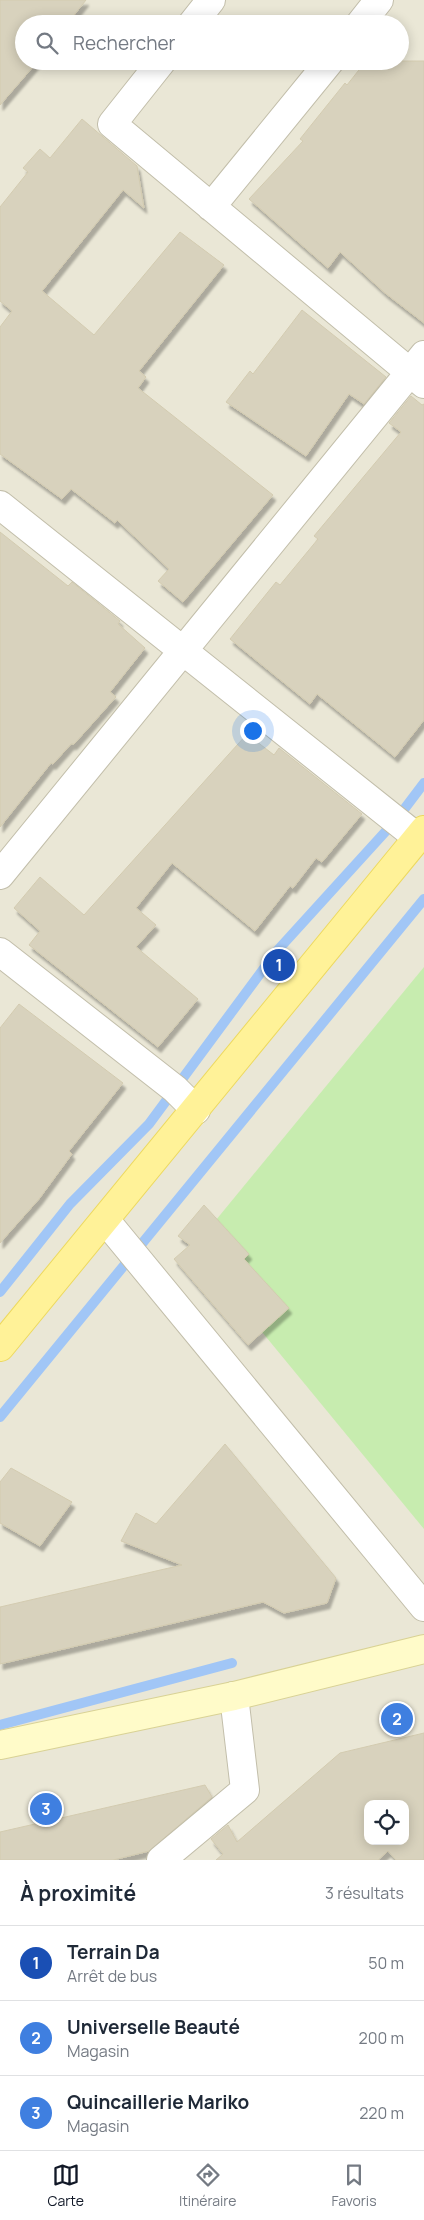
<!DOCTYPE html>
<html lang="fr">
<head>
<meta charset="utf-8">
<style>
	:root { --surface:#fff; --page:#f6f6f7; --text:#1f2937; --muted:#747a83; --line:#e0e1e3; --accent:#111827 }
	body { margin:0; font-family:Manrope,sans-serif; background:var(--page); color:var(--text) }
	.controls { position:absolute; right:15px; bottom:15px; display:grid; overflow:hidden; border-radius:10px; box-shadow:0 2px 12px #0003 }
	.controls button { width:45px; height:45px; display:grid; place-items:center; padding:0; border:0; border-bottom:1px solid var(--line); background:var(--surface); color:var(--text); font:25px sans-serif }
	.you { position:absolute; left:252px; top:730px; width:18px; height:18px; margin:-12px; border:4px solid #fff; border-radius:50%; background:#1a73e8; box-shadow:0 0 0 8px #1a73e833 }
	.badge { display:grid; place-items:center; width:32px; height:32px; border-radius:50%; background:var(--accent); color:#fff; font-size:16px; font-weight:700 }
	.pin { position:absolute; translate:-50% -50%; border:2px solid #fff; box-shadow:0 1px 5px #0006 }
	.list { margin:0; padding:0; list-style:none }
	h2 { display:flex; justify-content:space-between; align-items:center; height:65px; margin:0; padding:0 20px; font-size:21px }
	h2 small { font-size:16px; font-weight:400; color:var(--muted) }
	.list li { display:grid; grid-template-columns:32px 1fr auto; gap:15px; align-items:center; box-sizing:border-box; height:75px; padding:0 20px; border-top:1px solid var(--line) }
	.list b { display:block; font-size:19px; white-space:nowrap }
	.list p { margin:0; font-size:16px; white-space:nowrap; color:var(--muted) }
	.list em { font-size:16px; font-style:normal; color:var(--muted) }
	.icon { flex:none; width:28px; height:28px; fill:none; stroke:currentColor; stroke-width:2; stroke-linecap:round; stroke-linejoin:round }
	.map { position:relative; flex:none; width:424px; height:1860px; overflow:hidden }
	.search { position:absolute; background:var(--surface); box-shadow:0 2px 12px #0003; left:15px; right:15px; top:15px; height:55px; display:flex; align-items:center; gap:12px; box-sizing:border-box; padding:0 18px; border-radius:28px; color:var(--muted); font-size:19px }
	.sheet { height:290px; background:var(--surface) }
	nav { display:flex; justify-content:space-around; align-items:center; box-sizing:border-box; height:70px; border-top:1px solid var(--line); background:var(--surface); font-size:14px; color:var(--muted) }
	nav a { display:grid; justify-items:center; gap:2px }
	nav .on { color:var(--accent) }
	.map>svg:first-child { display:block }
	.residential { fill:#eae7d6; fill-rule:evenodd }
	.green { fill:#c7ecaf }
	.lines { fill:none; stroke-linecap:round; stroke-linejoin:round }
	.stream { stroke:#a1c6f6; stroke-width:10 }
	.building { fill:#d8d2bd; stroke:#d3cbb0; fill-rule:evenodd; filter:url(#shadow) }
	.street-casing { stroke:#c2beaa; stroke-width:30 }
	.secondary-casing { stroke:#d9d295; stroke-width:30 }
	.primary-casing { stroke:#edd95f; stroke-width:30 }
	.street { stroke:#fff; stroke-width:28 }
	.secondary { stroke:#fffbc9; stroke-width:28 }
	.primary { stroke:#fff298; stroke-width:28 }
</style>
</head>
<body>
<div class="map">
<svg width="424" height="1860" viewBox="0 0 424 1860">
	<defs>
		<filter id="shadow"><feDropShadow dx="3" dy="5.5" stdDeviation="1" flood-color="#0004"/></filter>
	</defs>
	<rect width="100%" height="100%" fill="#f5f4e9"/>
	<path class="residential" d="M0,0h424v1860h-424zM24,24h376v37h-376zM368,1804h37v37h-37z"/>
	<path class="green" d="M424,967v562l-231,-281z"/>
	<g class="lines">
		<path class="stream" d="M0,1292l70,-88 79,-80 127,-172 120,-132 28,-37
			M0,1417l424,-518
			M0,1725l232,-62"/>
	</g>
	<path class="building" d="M0,0h86l-19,24h-43v37h14l-38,44z
		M366,61h58v262l-39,-30 -45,-41 -12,16 -79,-69 54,-58 -3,-2 45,-56 2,2z
		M82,119l55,47 7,42 -21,-18 -81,101 52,44 86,-103 44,33 -85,106 7,6 -8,11 135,107 -90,107 -25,-21 11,-12 -52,-49 -2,3 -44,-34 -9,10 -62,-45v-127l12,-16 -12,-10v-94l28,-35 -5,-4 17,-19 10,9z
		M302,310l84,67 -22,27 -15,-10 -43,62 -80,-54 24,-31 3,3z
		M411,396l11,9 2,-1v316l-29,37 -78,-63 -7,10 -80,-65 46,-57 4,3 38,-46 -4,-3 87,-104 -12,-9z
		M0,532l68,54 4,-4 48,39 -2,3 27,24 -35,44 6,5 -42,47h-3l-18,20 -2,-1 -51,64z
		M247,734l27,21 5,-7 83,66 -40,48 -6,-4 -23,30 -3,-2 -35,45 -83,-68 -36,45 20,17 -20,22 62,52 -40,48 -129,-102 11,-14 -26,-23 26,-31 44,38z
		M19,1004l104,79 -54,68 3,3 -33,45 -39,44v-215z
		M204,1205l45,49 -5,5 45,49 -41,37 -74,-86 16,-14 -12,-9z
		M225,1444l111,134 -9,25 -43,10 -21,-11 -263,62v-57l182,-42 -61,-24 15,-28 20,11z
		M11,1468l61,34 -32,44 -40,-23v-41z
		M424,1733v127h-28l-8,-9 -10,9h-162l7,-6 -12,-15 17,-14 9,17 103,-89zM368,1804h37v37h-37z
		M205,1785l7,12 -63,54 -36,9h-113v-28z"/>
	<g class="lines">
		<g class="street-casing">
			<path id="street" d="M192,24l19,-24
				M360,24l19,-24
				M162,61l-50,63 312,260
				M211,207l119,-146
				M0,505l418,333
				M0,875l424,-520
				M0,952l175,137 21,21
				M106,1221l318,386
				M161,1860l84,-70 -11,-94"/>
		</g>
		<g class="secondary-casing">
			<path id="secondary" d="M0,1745l234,-49 190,-47"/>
		</g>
		<g class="primary-casing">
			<path id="primary" d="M0,1347l424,-517"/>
		</g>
		<use href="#street" class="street"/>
		<use href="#secondary" class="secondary"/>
		<use href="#primary" class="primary"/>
	</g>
</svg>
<div class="controls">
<button><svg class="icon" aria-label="locate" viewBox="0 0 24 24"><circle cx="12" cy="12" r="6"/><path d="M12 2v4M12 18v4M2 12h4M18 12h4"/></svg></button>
</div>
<div class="you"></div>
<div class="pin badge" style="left:279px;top:965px;background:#1a4fb4">1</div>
<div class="pin badge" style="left:397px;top:1719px;background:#3f7fe0">2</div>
<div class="pin badge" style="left:46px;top:1809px;background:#3f7fe0">3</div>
<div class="search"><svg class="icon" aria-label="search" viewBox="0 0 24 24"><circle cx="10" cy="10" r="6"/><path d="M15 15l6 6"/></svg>Rechercher</div>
</div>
<section class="sheet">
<h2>À proximité<small>3 résultats</small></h2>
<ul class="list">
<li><span class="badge" style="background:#1a4fb4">1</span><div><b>Terrain Da</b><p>Arrêt de bus</p></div><em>50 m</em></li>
<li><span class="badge" style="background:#3f7fe0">2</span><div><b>Universelle Beauté</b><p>Magasin</p></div><em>200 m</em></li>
<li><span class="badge" style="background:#3f7fe0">3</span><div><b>Quincaillerie Mariko</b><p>Magasin</p></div><em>220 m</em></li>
</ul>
</section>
<nav>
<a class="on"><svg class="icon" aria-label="map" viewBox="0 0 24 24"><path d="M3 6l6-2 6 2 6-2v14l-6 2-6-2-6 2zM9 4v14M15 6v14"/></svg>Carte</a>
<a><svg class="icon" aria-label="directions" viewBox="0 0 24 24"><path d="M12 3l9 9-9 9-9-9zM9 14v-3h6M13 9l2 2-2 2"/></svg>Itinéraire</a>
<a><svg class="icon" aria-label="saved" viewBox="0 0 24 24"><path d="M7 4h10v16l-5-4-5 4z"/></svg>Favoris</a>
</nav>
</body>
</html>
